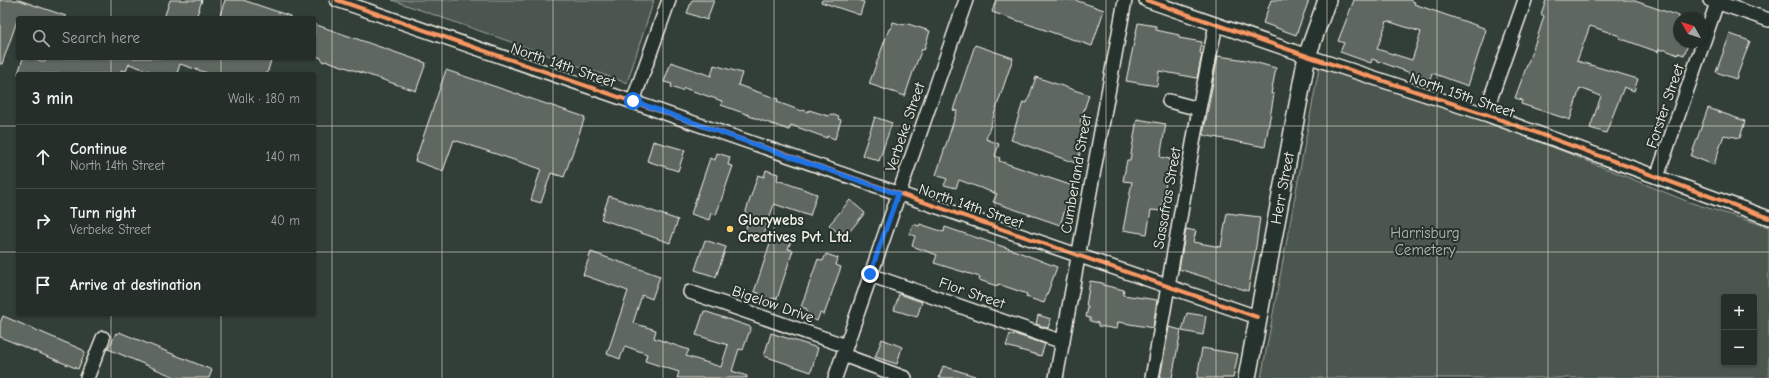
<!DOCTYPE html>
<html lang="en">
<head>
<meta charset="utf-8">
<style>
	:root { --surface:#262e2a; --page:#323a36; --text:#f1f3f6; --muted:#a4a8a8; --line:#424a47 }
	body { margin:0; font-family:"Comic Neue",sans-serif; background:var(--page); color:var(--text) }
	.controls { position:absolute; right:12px; bottom:12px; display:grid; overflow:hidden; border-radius:4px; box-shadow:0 1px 3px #0004 }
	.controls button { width:36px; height:36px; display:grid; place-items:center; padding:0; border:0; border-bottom:1px solid var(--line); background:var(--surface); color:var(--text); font:20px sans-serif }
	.compass { position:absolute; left:1673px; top:12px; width:36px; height:36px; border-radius:50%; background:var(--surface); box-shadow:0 1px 3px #0004; rotate:309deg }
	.stop { position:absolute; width:12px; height:12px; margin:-9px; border:3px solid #1a73e8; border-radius:50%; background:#fff }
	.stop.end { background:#1a73e8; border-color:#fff; box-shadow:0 1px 4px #0008 }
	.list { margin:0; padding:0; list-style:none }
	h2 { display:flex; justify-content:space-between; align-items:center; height:52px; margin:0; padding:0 16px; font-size:17px }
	h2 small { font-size:13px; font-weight:400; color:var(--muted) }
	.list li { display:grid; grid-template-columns:26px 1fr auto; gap:12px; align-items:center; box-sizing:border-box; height:64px; padding:0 16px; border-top:1px solid var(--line) }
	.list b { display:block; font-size:15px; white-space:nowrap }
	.list p { margin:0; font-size:13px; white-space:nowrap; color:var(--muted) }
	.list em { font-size:13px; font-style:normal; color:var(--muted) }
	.icon { flex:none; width:22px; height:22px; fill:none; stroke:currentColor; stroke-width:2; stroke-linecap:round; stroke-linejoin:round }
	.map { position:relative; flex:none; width:1769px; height:378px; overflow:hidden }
	.search { position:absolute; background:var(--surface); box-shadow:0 1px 3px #0004; left:16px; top:16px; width:300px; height:44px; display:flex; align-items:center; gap:10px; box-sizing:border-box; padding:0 14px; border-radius:4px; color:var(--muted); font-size:15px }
	.panel { position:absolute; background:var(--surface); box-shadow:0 1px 3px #0004; left:16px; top:72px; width:300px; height:244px; border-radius:4px }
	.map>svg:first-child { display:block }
	.green { fill:#4c564f; stroke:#a0a49c; fill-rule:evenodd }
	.building { fill:#5f6861; stroke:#f4f1e8; fill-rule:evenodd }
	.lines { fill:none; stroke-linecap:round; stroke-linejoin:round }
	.minor-casing { stroke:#f4f1e8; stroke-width:16 }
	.major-casing { stroke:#f4f1e8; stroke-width:20 }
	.minor { stroke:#26332d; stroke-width:13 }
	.major { stroke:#26332d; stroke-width:17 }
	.cycleway-casing { stroke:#26332d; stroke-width:6 }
	.cycleway { stroke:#f99763; stroke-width:4 }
	.route { stroke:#1a73e8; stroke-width:5 }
	.grid { fill:none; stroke:#f4f1e8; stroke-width:1; stroke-opacity:0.55 }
	.poi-dot { fill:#ffd166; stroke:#26332d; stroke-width:1.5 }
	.labels { text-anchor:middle; stroke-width:4; stroke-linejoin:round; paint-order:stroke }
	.street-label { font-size:15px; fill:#f4f1e8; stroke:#26332d }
	.poi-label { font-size:15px; font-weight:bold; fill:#f4f1e8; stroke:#26332d; text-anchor:start }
	.park-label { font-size:15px; fill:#b9bbb2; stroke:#26332d }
</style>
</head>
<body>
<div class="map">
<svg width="1769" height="378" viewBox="0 0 1769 378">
	<rect width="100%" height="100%" fill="#323e38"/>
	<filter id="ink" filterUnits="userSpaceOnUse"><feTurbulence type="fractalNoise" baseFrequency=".025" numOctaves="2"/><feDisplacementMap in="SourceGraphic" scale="8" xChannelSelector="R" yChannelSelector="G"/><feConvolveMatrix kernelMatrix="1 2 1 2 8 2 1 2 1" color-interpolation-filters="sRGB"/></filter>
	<g filter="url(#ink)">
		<path class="green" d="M392,0h262l-27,83z
			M1319,68l142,42 228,92 80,25v151h-508zM1724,297h30v66h-30z"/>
		<path class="building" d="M0,0h19l47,16v2h-48l-16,46h-2z
			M170,0h32l-6,18h-32z
			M225,0h18l47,16v2h-71z
			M692,0h22l-7,20 -20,-7z
			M822,0h36l6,2 -4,13 -39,-13z
			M996,0h79l29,10 -12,36 -100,-34z
			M1271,0h38l-13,35 -33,-12z
			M1354,0h55l6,2 -1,2 70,24 2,2 -18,56 -36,-13 -2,7 -58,-21 -1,4 -31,-11 4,-9 -6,-2zM1387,21l34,11 -9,28 -35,-11z
			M1546,0h86l47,16v26h10l-5,13 -6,-2v2l-15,-6v2l-4,-2 -1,3 -39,-14 1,-2 -30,-10 -13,35 61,18 -4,12 -10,-4 -18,46 -16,-5 11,-32 -21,-8 -10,32 -49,-16 1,-4 -7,-2 24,-66 5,-16 -3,-2z
			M893,22l11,3 1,-2 25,8 -6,19 -2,-1 -9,23 -8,24 -36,-12 20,-55h2z
			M1138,23l18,3v4l23,5v3l23,4 -2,11 2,1 -5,24 -38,-7 -2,15 -31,-5z
			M314,24l112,39 -10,28 -89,-30 -4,1 -2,-4 -7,-3z
			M1730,34l20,7 -14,38 -20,-7z
			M975,45l38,13 -27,81 13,5 -4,12 5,2 -1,3 74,25 -13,39 -67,-23 4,-8 -38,-14 -3,8 -12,-3 3,-6 -11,-4 21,-64 -4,-1z
			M1218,56l28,4 30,8 -5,26h3l-9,53 -62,-12z
			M23,58h9l13,4 1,-4h218l7,2 -4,14h-57l-30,-10 -3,10h-19l-29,-10 -3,7 -5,-1v4h-103z
			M671,62l40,14 3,-11 28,8 -4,12 40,14 -1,3 25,9 1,-1 5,2 1,-2 19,6 3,-2 8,3 -1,2 3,1 -6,19 -8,-3v2l-36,-13 -2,5 -40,-14v-1l-28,-10 1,-4 -38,-13 -2,3 -11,-4 1,-3 -8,-2z
			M446,70l139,47 -21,60 -13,-4 -10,30 -10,-3 10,-31 -87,-29 -11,31 -28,-10z
			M1036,77l53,18 -9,27 5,2 -7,40 -67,-24 12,-38 4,1z
			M1708,108l37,13 -5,17 -16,-3 -10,30 -23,-9z
			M875,117l17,6 -13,38 -17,-6z
			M1137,119l29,5 -6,33 10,2 -9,52 -10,-1 -4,24 -24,-4 9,-48 -9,-1 4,-21h3z
			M653,141l32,9 -7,21 -31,-10z
			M717,153l13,4 -2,8 5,1 -17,49 -5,-2 -2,7 -18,-6 19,-56 5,2z
			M766,170l12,4 -1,6 40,14 -7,22 -36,-12 -11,34 -18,-6 2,-7 -5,-2 16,-48 6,2z
			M609,196l69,24 -8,23 -69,-24z
			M850,200l15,13 -21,25 -15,-13z
			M1227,213l33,4 -5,36 -7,38 -69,-22 7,-40 10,2 -3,11 28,5z
			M913,224l6,2 1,-2 24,8 1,-5 71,24 41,16 -13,36 -18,-6 1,-3 -29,-10 -1,2 -18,-6 1,-3 -46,-14 3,-8 -25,-9 3,-10 -6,-2z
			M773,235l18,6 -3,8 5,1 -16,49 -5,-1 -3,6 -13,-4 3,-7 -5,-1z
			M705,240l21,7 -10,30 -21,-7z
			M591,252l69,24 -8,23 -10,-4 -9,28 23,7 -2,8 35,12 -3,6 35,11 7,-22 -32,-10 8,-24 47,16 -8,23 -4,-1 -7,22 15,5v2h-70l2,-6 -34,-11 2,-7 -22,-8 -5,13 -13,-5 21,-63 -45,-16z
			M826,254l12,4 -2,7 5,2 -17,48 -4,-2 -3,8 -12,-5 2,-7 -6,-2 17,-48 5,2z
			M1090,281l13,2v2l21,5 -1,5 34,5 -4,28 -35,-6 -1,7 -19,-3v-3l-8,-2v-3l-4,-1 2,-10 -2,-1z
			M899,294l23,8 -5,15 -23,-7z
			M1187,313l19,3 -3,19 -21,-4z
			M1038,315l13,4 -3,9 -12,-4z
			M3,316l80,34 2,2 -7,17 -78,-32v-14z
			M1169,327l12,3 -9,48h-12z
			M119,332l93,38 -3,8h-32l-69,-29 8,-16 2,1z
			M771,333l47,15 -7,24 -47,-16z
			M1010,334l4,2v-2l31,10 -4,12 -35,-10z
			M882,339l20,8 -5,17 -22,-7z
			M1202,348l36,6 -5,24h-36z
			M943,366l32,10v2h-36z"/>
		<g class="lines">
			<g class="minor-casing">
				<path id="minor" d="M337,0l920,317
					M1146,0l161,56 178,58 284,104
					M1710,0l59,20
					M633,101l36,-101
					M1169,101l30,8
					M1485,114l40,-114
					M1657,177l61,-177
					M870,275l193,67
					M690,292l156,54
					M843,355l62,23
					M87,378l16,-40
					M835,378l131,-378
					M1056,378l69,-378
					M1152,378l47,-269 17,-85"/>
			</g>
			<g class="major-casing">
				<g id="major">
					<path id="s1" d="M1247,378l60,-322 20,-56"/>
				</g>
			</g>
			<use href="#minor" class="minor"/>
			<use href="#major" class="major"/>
			<g class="cycleway-casing">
				<path id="cycleway" d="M337,0l920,317
					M1146,0l161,56 178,58 284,104"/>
			</g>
			<use href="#cycleway" class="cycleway"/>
		</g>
	</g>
	<g class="lines" filter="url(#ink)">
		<path class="route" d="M633,101l126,45 139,48 -28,80"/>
	</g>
	<path class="grid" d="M111,0v18M221,0v18M332,0v378M442,0v378M553,0v378M663,0v378M774,0v378M884,0v378M995,0v378M1106,0v378M1216,0v378M1327,0v378M1437,0v378M1548,0v378M1658,0v378M111,58v16M221,58v16M0,126h18M314,126h1455M0,252h18M314,252h1455M111,314v64M221,314v64"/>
	<circle class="poi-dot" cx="730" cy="229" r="4"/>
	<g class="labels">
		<g class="street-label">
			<text transform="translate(563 65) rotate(19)" y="5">North 14th Street</text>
			<text transform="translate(1462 95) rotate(19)" y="5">North 15th Street</text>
			<text transform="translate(1665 106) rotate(-71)" y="5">Forster Street</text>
			<text transform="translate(905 127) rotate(-71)" y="5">Verbeke Street</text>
			<text transform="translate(1076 174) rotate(-80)" y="5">Cumberland Street</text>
			<text dy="5" stroke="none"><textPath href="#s1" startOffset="193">Herr Street</textPath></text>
			<text transform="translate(1167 198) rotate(-80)" y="5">Sassafras Street</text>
			<text transform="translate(971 206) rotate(19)" y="5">North 14th Street</text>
			<text transform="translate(972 293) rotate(19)" y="5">Flor Street</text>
			<text transform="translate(773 304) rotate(19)" y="5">Bigelow Drive</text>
		</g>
		<g class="poi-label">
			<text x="738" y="225">Glorywebs<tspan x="738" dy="17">Creatives Pvt. Ltd.</tspan></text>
		</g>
		<g class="park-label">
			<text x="1425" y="238">Harrisburg<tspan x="1425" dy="17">Cemetery</tspan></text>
		</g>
	</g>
</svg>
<div class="controls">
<button>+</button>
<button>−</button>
</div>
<svg class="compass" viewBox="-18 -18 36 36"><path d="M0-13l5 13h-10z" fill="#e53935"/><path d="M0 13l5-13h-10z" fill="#a4a8a8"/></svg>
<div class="stop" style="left:633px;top:101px"></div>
<div class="stop end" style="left:870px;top:274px"></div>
<div class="search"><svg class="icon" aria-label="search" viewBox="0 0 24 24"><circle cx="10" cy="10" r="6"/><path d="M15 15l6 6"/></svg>Search here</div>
<section class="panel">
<h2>3 min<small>Walk · 180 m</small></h2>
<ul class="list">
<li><svg class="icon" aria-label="ahead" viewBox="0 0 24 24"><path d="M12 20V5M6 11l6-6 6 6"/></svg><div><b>Continue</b><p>North 14th Street</p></div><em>140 m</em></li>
<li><svg class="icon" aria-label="right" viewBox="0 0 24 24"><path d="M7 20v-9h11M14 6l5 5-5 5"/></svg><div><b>Turn right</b><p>Verbeke Street</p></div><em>40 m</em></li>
<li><svg class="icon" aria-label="arrive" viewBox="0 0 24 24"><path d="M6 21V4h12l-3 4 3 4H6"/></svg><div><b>Arrive at destination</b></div></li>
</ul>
</section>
</div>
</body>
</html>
